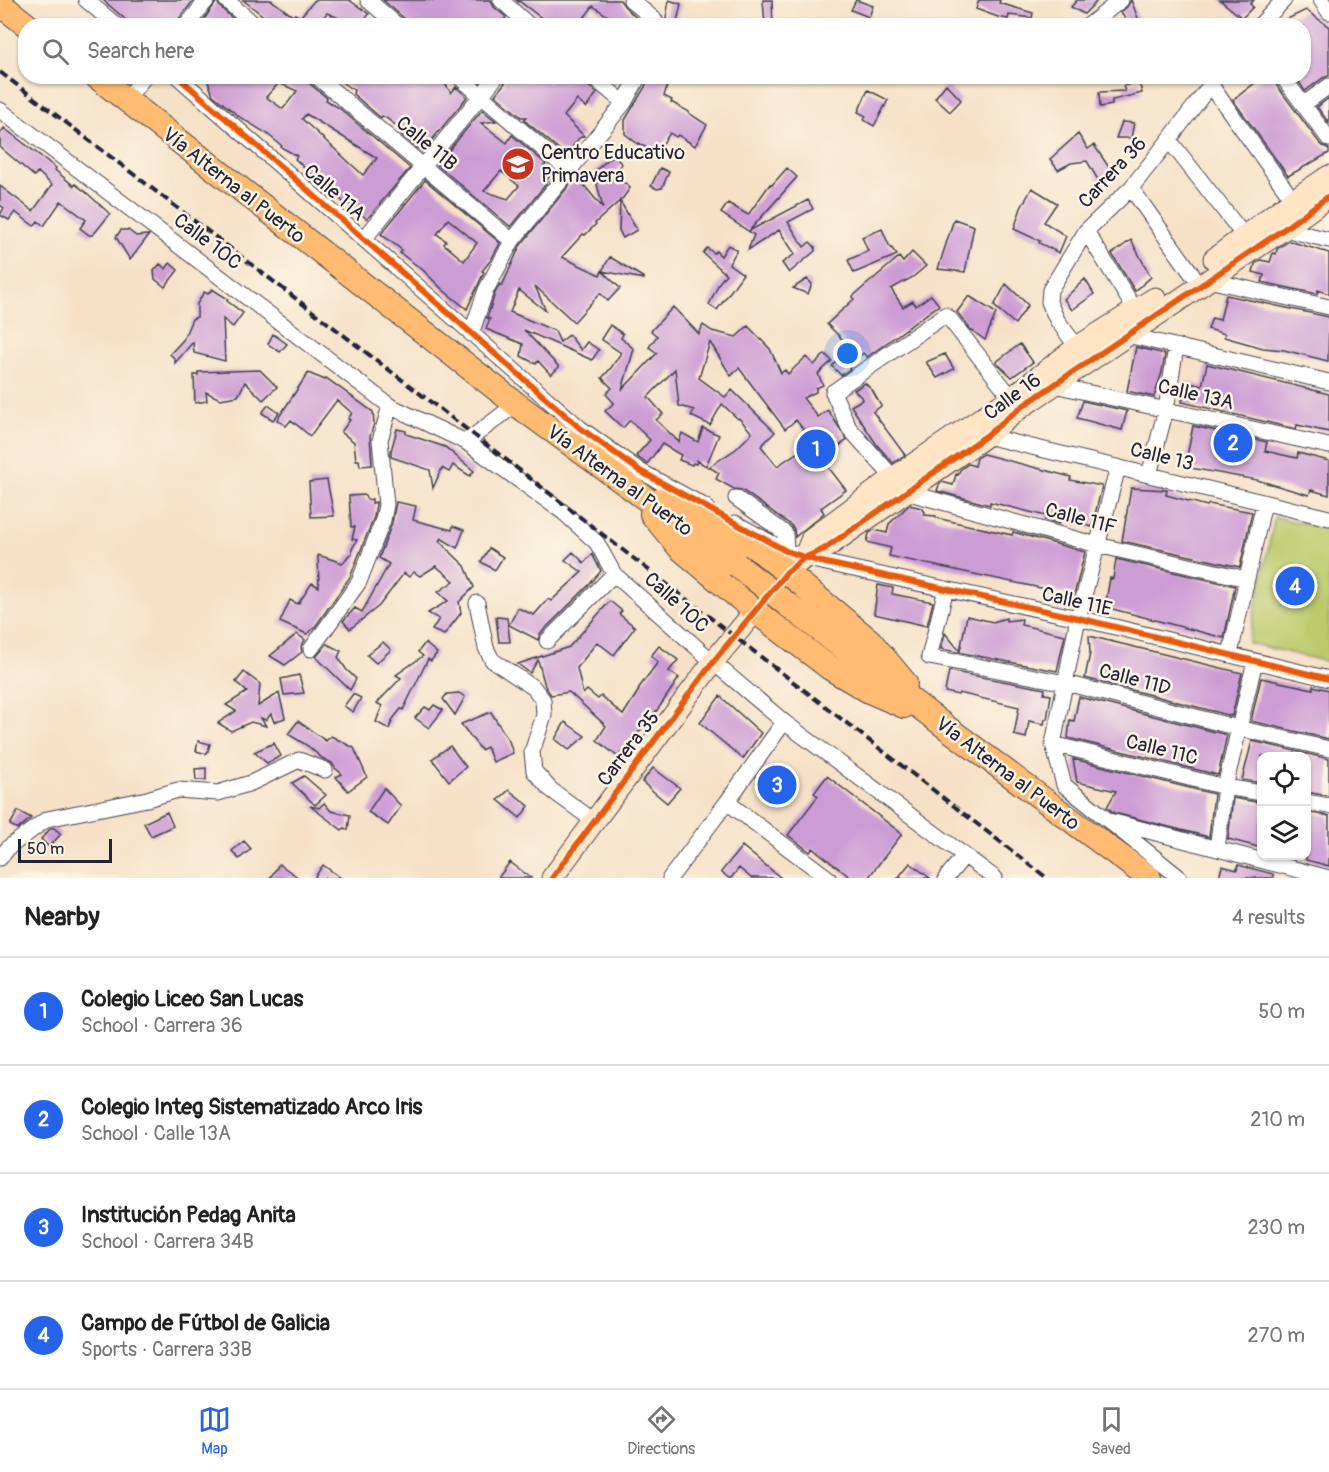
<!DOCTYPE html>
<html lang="en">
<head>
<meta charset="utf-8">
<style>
	:root { --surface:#fff; --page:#f6f6f6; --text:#202124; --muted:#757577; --line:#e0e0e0; --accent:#2563eb }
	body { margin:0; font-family:Pangolin,sans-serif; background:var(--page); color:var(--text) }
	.controls { position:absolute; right:18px; bottom:18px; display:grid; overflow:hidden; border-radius:12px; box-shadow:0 2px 4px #0004 }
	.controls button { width:54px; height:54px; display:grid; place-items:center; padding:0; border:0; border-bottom:2px solid var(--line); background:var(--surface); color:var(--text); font:30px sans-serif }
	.scale { position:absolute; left:18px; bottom:15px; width:94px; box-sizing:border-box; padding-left:6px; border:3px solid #22223b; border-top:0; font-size:16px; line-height:21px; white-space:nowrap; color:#22223b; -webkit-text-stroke:4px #fcf5e5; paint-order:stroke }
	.you { position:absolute; left:848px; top:354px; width:21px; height:21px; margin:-15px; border:4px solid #fff; border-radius:50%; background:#1a73e8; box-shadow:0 0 0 9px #1a73e833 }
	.badge { display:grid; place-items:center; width:39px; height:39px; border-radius:50%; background:var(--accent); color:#fff; font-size:20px; font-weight:700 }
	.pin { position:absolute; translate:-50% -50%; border:3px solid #fff; box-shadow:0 2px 6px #0006 }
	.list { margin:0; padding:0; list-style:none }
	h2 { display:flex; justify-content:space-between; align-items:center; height:78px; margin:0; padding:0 24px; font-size:26px }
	h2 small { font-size:20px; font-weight:400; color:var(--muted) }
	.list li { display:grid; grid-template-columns:39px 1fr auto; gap:18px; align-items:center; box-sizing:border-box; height:108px; padding:0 24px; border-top:2px solid var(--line) }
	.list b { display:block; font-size:22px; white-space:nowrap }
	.list p { margin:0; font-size:20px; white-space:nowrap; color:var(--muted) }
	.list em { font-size:20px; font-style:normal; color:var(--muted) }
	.icon { flex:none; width:33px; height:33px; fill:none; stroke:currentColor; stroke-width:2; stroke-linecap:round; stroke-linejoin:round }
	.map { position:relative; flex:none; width:1329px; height:878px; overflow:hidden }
	.search { position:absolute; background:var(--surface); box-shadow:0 2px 4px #0004; left:18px; right:18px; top:18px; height:66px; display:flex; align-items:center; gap:15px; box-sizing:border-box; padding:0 21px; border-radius:24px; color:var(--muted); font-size:22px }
	.sheet { height:510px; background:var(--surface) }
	nav { display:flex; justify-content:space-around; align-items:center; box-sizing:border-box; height:84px; border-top:2px solid var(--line); background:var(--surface); font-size:16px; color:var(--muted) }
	nav a { display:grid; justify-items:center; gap:3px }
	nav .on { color:var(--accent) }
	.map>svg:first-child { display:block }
	.green { fill:#bcca6b; stroke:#6f7653; stroke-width:1.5 }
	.building { fill:#cc9cd5; fill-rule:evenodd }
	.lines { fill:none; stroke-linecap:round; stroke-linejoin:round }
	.street-casing { stroke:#423f50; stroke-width:17 }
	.secondary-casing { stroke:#423f50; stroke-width:23 }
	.primary-casing { stroke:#423f50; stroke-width:26 }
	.street { stroke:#fff; stroke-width:15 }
	.secondary { stroke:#ffe4c6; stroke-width:21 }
	.primary { stroke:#febb71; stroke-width:24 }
	.rail { stroke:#22223b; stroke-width:4; stroke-dasharray:9 4.5; stroke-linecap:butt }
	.primary-bridge-casing { stroke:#423f50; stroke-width:26; stroke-linecap:butt }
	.primary-bridge { stroke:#febb71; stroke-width:24 }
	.cycleway-casing { stroke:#fcf5e5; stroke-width:10 }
	.cycleway { stroke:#e8590c; stroke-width:6 }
	.labels { text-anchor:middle; stroke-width:5; stroke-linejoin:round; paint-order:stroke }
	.street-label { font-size:20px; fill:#22223b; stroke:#fcf5e5 }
	.poi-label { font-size:20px; fill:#22223b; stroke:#fcf5e5; text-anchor:start }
</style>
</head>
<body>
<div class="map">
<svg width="1329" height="878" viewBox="0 0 1329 878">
	<rect width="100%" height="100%" fill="#fcf5e5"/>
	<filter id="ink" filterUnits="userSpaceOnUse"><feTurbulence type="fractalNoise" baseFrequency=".0167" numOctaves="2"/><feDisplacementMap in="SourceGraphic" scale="12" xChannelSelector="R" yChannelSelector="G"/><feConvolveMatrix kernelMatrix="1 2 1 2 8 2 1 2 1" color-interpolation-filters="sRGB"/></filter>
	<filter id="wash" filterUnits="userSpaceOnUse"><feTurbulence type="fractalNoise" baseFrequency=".008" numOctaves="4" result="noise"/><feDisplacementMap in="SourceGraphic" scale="24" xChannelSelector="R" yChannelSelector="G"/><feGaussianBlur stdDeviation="1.35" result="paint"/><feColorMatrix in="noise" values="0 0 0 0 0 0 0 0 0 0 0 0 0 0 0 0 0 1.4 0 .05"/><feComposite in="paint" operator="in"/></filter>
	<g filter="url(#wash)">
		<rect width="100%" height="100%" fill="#f6e1c7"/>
		<path class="green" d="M1275,517l54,12v133l-81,-19z"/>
		<g id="blocks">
			<path class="building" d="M103,0h91l-16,20 -2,6h-43z
				M243,0h28l22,16 2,-2 5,3 15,-17h34l20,14 -8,12h-14l3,-3 -23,-10 -11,13h-51l-1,-6 2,-2z
				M383,0h108l3,7 12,10 -6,9h-87z
				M516,0h104l5,7 20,19h-41l5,-9 -16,-11 -15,20h-26l-33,-25 -1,1z
				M669,0l12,4 -5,22 -11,-2z
				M763,0h9l1,26h-8z
				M856,0l17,6 -4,11 -18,-7z
				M979,0h21l-1,3 34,10 -1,5 -23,-3 -1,4 -10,-2 -22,-8z
				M1077,0h21l-14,14 -13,-7z
				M1131,0l10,26h-12l-8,-14 6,-5z
				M1220,0h34l-4,4 3,3 -11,11z
				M217,1l3,6 21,19 -41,-1z
				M1306,10l23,17v49l-6,2 -18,13 -10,-15h9v-50h-31z
				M206,76h101l2,7 18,15 -1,2 13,8 71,60 -43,51 -21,-18 -2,2 -16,-17 -2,2 -8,-5 1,-2 -24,-22 2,-3 -16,-9 1,-1 -16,-13 -25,-15 -28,-23zM279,83l18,8 -14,18 -17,-12zM306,114l71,44 -14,17 -61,-56z
				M332,76h108l11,17 5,-6 11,10 -45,55 -23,-19 3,-3 -16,-12 -4,-2 -1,2 -28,-24 1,-4z
				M507,76h34l8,7 4,-7h30l2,7 12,10 -11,15 -9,-8 -13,16 20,20 -5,2 -13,17 -42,-35 2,-3h-5l-26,-22 10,-12z
				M649,76h21l-6,20 8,4 -1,2 18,10v1l18,12 -12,21 -17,-11 -2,2 -6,-4 -14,21 -17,-11 -1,1 -13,-10v-14l20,-33z
				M1264,76h8l2,6 47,63 8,4v4l-41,23 -55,-76z
				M1139,82l3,11 -30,7v5l-12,2 -1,-15 26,-1 -2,-5z
				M946,84l15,16 -11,12 -15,-14z
				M868,90l20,10 -14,26 -10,-6 2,-4 -8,-4z
				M1329,98v25l-12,-16z
				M482,110l14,11 -15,2 26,20 5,-8 34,29 -3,3 8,7 -6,9 1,1 -35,43 -74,-62zM501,171l18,15 -11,13 -24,-8z
				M1122,122l12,1 -3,15h-15z
				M4,128l52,40 -1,2 19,16 1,-2 13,10 22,20 -17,21h-4l-9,-7 6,-8 -25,-19 -17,25 -6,-5 -4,5 -19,-14 -6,8 -9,-5 4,-7 -4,-3v-19l33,25 19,-26 -14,-13 -4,4 -34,-29v-13z
				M1078,134l10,15 6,-4 18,27 -11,13 -14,-24 -16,2 -13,7 -8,-11z
				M613,155l9,9 -12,13 17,7 3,4 -7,10 -28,25 1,1 -11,11 -2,-1 -21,23 38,18 2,-4 18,17 -12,13 -8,-8 -26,29 -39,-36 11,25 -27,-21 -9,22 45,19 5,11 9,-7 12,15 6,-8 12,8 -7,10 -68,-30 35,37 -8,8 -13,-14 -2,3 -15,-8 2,-12 -37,-15 4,-10 -3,-1 8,-25 5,-9 2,2 18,-40 51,-63 7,-5 25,30 -9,-36z
				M660,168l9,4 -7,16 -5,1 -6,-3z
				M787,168l10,9 -48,54 59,-31 5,9 -25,13 16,25 6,-5 5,5v4l-26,22 -7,-10 13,-9 -16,-24 -31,20 6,-15 -33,-22 7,-10 20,12 22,-31 2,1z
				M425,180l75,63 -9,17 -9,11 2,1 -17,37 -24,-19 -20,-20 -23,-17 2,-3 -21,-16zM448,219l29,24 -13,18 -20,-17 2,-3 -9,-7z
				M1032,188l25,15 -13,19 22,14 -7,17 -20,-10 1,-2 -26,-12 7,-21z
				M620,201l17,29 -14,8 -4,-8z
				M954,219l20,7 -9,46 -27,-3z
				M882,229l7,16 8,10 -43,18 -6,-13 20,-9 -6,-14z
				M121,230h7l8,6 13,-1 -19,25 -14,-23z
				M1131,240l20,37 -16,14 -23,-37z
				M1289,241l40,12v41l-11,-4 -1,4 -55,-12 2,-7 -11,-3 2,-8 6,-4 9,2 3,-9 3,1 1,-5z
				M728,245l9,5 -8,14 14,10 -26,36 -8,-5 10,-22 7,-9 -23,-21 4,-5 7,5 2,-2 5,5z
				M912,252l14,14 -13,11 -22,12 12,18 10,-6 3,5 15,-11 8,10 -72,52 -4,-4 -14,15 1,1 -9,6 -9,-9 18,-19 -23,-23 27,-25 -2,-2 47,-40 4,5z
				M610,257l34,21v1l-42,-8z
				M170,263l8,7 -13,17 -10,-8 -1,-8 6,-7 6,5z
				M807,279l5,5 -4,10 -15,-6z
				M1085,279l9,15 -22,16 -8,-11z
				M1006,284l22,21 -13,19 -21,-18z
				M212,289l16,10 -1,2 16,12 -10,14 -10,-8 2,42 -31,-8 -1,-11 -18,21v-4l-5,-5 13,-14 9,-21 5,-2v-13l7,-12 4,2z
				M1226,295l103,22 -1,44 -44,-11 -21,-2 -39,-11 1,-3 -17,-5 4,-11 8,2z
				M969,296l27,17 -11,27 -15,-11 -13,-17z
				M673,307l26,27 4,-9 9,6 24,6 12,-11 22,23 11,24 4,-3 3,4 18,-17 8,8 11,-11 7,7 -14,13 5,11 -7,3v4l-13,6 15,19 10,-7 19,30 -25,19 24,31 -25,18 3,5 -29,24 -1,-8 -3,-4 -49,-35 -8,-1 -18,-10 3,-6 -10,-6 27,-18 16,-16 -13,-15 -1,1 -16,-15 -12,21 -19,-9 3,-6 -15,-4 -4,-37 -27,28 15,17 -7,6 23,22 3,-9 16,9 5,-14 16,7 -13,31 -10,-6 2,1 -2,3 -3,-1 -1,2 -13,-5 2,-5 -19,-11 -15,20 -11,-8 14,-16 -20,-20 -7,8 -18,-17 9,-8 -8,-9 6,-6 -10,-10 9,-10 10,-15 -20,-14 9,-14 13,9 -2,4 13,11 -12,41 35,-37 -8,-6 8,-11 -6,-5zM710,342l21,34 8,-8 46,61 11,-9 17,22 -36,24 -16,-20 14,-14 -43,-42 -7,7 -26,-19z
				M273,334l14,10 -7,8 -12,-8z
				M1020,344l13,18 -21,15 -16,-15z
				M1136,347l29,7 -3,18 -8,25 -27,-6z
				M945,354l9,15 -17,9 -11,-16z
				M1207,364l122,30v38l-32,-7 -1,4 -114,-27 4,-20 16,4z
				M260,370l17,17 -14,13 -18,-18 -7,14 -18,3 -14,-7 1,9 -12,2 -1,-28h4v-3z
				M308,373l17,7 1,-2 47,34 1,12 -4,12 2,29 -12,1 -1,-6h-3l-2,-18 -13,-10 9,-12 -2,-1 4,-6 -15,-13 -27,36 -19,-16 -5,6 -9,-6z
				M865,383l7,7 9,16 -8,6 32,43 -12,8 -16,-18 -26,-39 12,-7 -9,-9z
				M1083,401l44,10 -5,19 -45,-12z
				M268,405l11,8 -6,7 -11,-7z
				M1193,426l74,16 -2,9 32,7 1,-5 31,8v34l-18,-5 -2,5 -52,-15 -72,-13z
				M397,429l9,2v3l39,13 29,24 -4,5 -17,-11 -4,7 -7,-4 -9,20 -3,-18 -39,-13v-6z
				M983,454l88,23 -1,3 32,6 -10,41 -31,-8 -2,5 -14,-4 1,-4 -56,-14v3l-53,-14 2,-6 3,-3 11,3 3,-11 2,1 2,-5 8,-6 7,2 2,-8z
				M327,480l7,36 -23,1 -2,-35z
				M1131,488l36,2 -1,5 41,11 2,-2 43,8 -12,55 -118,-26z
				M364,495l4,5 4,-1v4l4,-1v2l-2,13 -24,60 -35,50 -8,7 -27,-12 10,-22 8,4 14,-21 7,4 -1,-32 25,8 6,-8 3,-1v-5l5,-9 -5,-1 3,-12h-4l-2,-31z
				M396,502l20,4 -3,14 39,10 1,-4 11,4 -7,18 -16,-10 -2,3 26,25 9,21 -15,15 2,11 -17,22 -12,-5 7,-11 -11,-6 20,-12 -10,-9 16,-11 -18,-15 -16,10 -6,-4 -5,5 -5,-4 -25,33 -29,23 -7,-8 12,-13 7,4 27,-48 -10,-6 13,-35z
				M909,505l13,3 3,4 -1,3 12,1v2l76,17 1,-3 72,20 -11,43 -185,-39 2,-8 -24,-6 2,-9 5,-3 13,3 2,-9z
				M489,548l14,9 -8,13 -14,-8z
				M573,552l11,11 8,-9 9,17 -12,14 -49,49 -2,6 -29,-15 9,-17 16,7 14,-16 3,2 31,-29 -17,-12z
				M1116,559l119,27 -11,52 -119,-31 5,-29 3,1z
				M878,585l15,3 -1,6 41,8 -6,24 -53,-12z
				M610,601l12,10 -3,3 16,13 -21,28 -17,-13 -20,26 6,26 4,-4 11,9 3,-3 22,19 16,-25 -1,-1 20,-27 -7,-6 8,-10 19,14 -9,11 10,7 -21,31 -40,48 -21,-17 9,-14 -37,-34 -18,3 -6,-9 -7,-26 -8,13 -12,-9 51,-17z
				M967,616l26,6 13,-4v3l16,-2 -1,6 44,10 -8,36 -116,-22 4,-16 15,18z
				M496,617l11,1 3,24h-11z
				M297,634l8,6 -4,7 1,5 -17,13 -15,-9z
				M1089,636l153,37 -10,43 -147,-38 5,-25z
				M383,642l8,8 -15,13 -9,-8z
				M425,643l12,10 -6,8 -3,-2 -25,51 -2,-1 -8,10 -4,10 -13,-7 6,-16 -5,-3 24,-25 -5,-3 27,-19 -5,-4z
				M327,644l14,7 -3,6 8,12 10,10 -6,11 -34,-33z
				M949,671l96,18 -1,5 7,1 -4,24h-2l-1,5 -15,-3 -3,17 -12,-3 5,-28 -60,-14 -1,2 -13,-3z
				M244,672l16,12 -2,22 21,-13 6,25 -11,4 -3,-8 -5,6 -5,-2 5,8 -15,-4 -20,9 -13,-8 18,-12 -10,-6 21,-13 -11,-10z
				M299,675l5,18 -20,2 -3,-16z
				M1261,678l52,11v-3l16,4v49l-78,-18z
				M459,693l6,4 -10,18 -12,-16 4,-5z
				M353,694l8,4 -8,14 -9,-6z
				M720,696l41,37 -18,26 -43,-36z
				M1079,697l148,38 -9,40 -150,-37 2,-18 4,1z
				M434,705l9,5 -14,18 -14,-10 10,-11 5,3z
				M491,712l18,29 4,12 -20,9 -6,-15 -6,3 -20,-26z
				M298,721l28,20 5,-5 23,12 13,29 -19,14 -12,-14 6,-3 -7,-6 -3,-5 -10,-5 -14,-12 -20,-12z
				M565,722l20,14 -16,14 -14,-11z
				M198,741l12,3 -3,10 -11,-3z
				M1252,741l77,18v37l-23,-4v-36h-44v27l-20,-3z
				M274,743l7,13 -14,7 -13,-11z
				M450,746l16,21 -17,14 -17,-22z
				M1073,759l141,35 -5,43 -95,-24 -7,-6 9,-16 -39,-9z
				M206,768v12h-10l-1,-11z
				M653,768l27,20 -13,15 -25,-21z
				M304,776l22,19 -11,10 -23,-22z
				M827,776l75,58 -34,44h-17l-38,-30 -3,4 -22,-17 30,-39 -4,-3z
				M384,788l17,18 -13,19 -20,-13z
				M509,790l20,16 -9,12 -22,-18z
				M1233,798l29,5v45l-34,-9z
				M324,803l7,8 19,4 -2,15 -4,-2 -2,2 -32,-24 9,2z
				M18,811l13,7 -13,11 -8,-4z
				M167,812l6,14 -22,10 -7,-13z
				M1306,812l23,4v50l-23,-6z
				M51,828h3l7,6 -12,13 -8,-8z
				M244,841l7,8 -12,10 -7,-8z
				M742,846l39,32h-30l-12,-10 -8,10h-2l-8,-6z
				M510,862l21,16h-33z
				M910,863l20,15h-32z
				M279,864l20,14h-29z
				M323,865l18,13h-27z
				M1238,865l35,9v4h-54l3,-12 15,4z"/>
		</g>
	</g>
	<g filter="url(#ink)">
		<use href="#blocks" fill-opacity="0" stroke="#423f50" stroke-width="1.5"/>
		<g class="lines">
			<g class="street-casing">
				<path id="street" d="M86,0l31,26
					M226,0l30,26
					M368,0l30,26
					M501,0l29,26
					M631,0l24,20v6
					M1321,0l8,12
					M186,26l21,-26
					M1088,26l33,-26
					M1259,26l25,-26
					M177,76l403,352 60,43 66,36
					M316,76l196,165
					M458,76l111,95
					M592,76l32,27
					M1282,76l47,63
					M1210,84l83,116
					M126,100l19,-24
					M1304,104l25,-18
					M0,110l390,296 76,36 97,70 34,31 17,31 99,88 71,60 211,156
					M1169,140l76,97
					M1131,188l61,86
					M1284,229l45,11
					M1086,231l50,80
					M364,239l133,-163
					M1208,280l121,27
					M471,334l15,-44 26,-49 112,-138 15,-27
					M1127,335l202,47
					M1077,347l-20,-27 -8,-18 1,-12 36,-59 45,-43 38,-48 48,-64
					M1054,385l275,61
					M1018,406l-69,-88 -4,-3 -112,77 16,36 57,64 191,53 150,34
					M986,436l343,82
					M466,442l50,-38
					M1118,467l-40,151 -25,126 11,41 116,93
					M1149,475l17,-66 10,-62
					M736,498l49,35 1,18
					M735,523l51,28 31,10 261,57 251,61
					M946,589l-17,68 137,26 172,45 91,21
					M477,603l9,45 6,12 42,28 9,12 1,15 -12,37 2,19 16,18 44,32
					M547,641l67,-67
					M311,649l48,-67 24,-62 3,-15 -6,-65 10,-34
					M1230,654l34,-151
					M1053,744l172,43 37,6
					M727,802l101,76
					M1306,802l23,4
					M1114,822l215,56
					M1217,849l8,-62 30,-126
					M0,858l9,-11 38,-28 100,-20 31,-9 40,3 33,-10 48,-23 26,10
					M670,878l57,-76 57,-80
					M946,878l18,-22"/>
			</g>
			<g class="secondary-casing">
				<path id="secondary" d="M1214,259l79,-59 36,-24
					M804,558l8,-20 81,-60 118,-80 66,-51 78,-49
					M552,878l161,-216 74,-90 17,-14 20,-9 82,-57 80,-56 34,-28 264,-179 45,-33"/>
			</g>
			<g class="primary-casing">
				<path id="primary" d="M0,4l28,22
					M96,76l420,328 221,161
					M663,499l32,14 67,39 108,89 35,42
					M652,514l28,34 75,63 75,57 39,23 35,15
					M788,605l150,116 211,157"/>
			</g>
			<use href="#street" class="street"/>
			<use href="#secondary" class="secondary"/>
			<use href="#primary" class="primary"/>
			<path class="rail" d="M0,72l474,363 573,443"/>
			<g class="primary-bridge-casing">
				<path id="primary-bridge" d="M737,565l51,40"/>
			</g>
			<use href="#primary-bridge" class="primary-bridge"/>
			<g class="cycleway-casing">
				<path id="cycleway" d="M177,76l403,352 60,43 146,80 31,10 261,57 251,61
					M552,878l161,-216 74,-90 17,-14 20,-9 82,-57 80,-56 34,-28 264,-179 45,-33"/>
			</g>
			<use href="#cycleway" class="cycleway"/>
		</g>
	</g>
	<defs>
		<g id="school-disc" transform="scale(1.725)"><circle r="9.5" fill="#c8321e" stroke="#fcf5e5"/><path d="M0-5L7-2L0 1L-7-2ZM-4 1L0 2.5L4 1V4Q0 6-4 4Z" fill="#fff"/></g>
	</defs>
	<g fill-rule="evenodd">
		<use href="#school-disc" x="518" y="164"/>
	</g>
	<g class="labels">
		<g class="street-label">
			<text transform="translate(427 143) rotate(40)" y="7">Calle 11B</text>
			<text transform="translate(1112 172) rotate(-47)" y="7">Carrera 36</text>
			<text transform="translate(234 185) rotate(38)" y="7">Vía Alterna al Puerto</text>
			<text transform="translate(335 192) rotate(41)" y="7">Calle 11A</text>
			<text transform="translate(208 241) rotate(37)" y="7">Calle 10C</text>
			<text transform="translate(1196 394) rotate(13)" y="7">Calle 13A</text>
			<text transform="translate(1012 396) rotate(-36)" y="7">Calle 16</text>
			<text transform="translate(1162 456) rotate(14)" y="7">Calle 13</text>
			<text transform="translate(620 480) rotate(36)" y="7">Vía Alterna al Puerto</text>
			<text transform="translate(1081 518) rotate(15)" y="7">Calle 11F</text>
			<text transform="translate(1077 601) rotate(13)" y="7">Calle 11E</text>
			<text transform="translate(677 602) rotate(42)" y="7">Calle 10C</text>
			<text transform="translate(1135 679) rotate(15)" y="7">Calle 11D</text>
			<text transform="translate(628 748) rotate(-53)" y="7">Carrera 35</text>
			<text transform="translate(1162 749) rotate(14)" y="7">Calle 11C</text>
			<text transform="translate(1008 773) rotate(37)" y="7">Vía Alterna al Puerto</text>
		</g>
		<g class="poi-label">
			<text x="541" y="159">Centro Educativo<tspan x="541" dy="23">Primavera</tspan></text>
		</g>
	</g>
</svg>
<div class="controls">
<button><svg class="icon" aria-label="locate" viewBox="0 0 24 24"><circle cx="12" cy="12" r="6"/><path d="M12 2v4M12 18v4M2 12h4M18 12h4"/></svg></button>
<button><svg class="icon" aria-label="layers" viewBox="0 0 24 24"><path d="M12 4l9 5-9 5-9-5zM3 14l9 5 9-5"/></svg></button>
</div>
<div class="scale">50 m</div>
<div class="you"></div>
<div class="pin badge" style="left:816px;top:449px">1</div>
<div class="pin badge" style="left:1233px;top:443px">2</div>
<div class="pin badge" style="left:777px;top:785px">3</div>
<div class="pin badge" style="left:1295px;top:586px">4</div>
<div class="search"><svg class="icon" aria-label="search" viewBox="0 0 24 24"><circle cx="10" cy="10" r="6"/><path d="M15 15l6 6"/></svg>Search here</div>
</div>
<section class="sheet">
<h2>Nearby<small>4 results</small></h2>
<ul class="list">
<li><span class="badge">1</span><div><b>Colegio Liceo San Lucas</b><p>School · Carrera 36</p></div><em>50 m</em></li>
<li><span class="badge">2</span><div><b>Colegio Integ Sistematizado Arco Iris</b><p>School · Calle 13A</p></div><em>210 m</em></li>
<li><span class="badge">3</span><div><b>Institución Pedag Anita</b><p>School · Carrera 34B</p></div><em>230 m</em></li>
<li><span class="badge">4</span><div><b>Campo de Fútbol de Galicia</b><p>Sports · Carrera 33B</p></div><em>270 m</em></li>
</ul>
</section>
<nav>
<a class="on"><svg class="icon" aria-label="map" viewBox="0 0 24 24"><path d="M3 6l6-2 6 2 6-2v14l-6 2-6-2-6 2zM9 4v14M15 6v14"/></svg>Map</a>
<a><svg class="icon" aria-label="directions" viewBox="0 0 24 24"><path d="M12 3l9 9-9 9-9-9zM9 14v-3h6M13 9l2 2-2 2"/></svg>Directions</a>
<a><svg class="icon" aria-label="saved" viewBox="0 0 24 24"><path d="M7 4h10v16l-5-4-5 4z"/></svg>Saved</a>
</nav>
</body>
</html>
